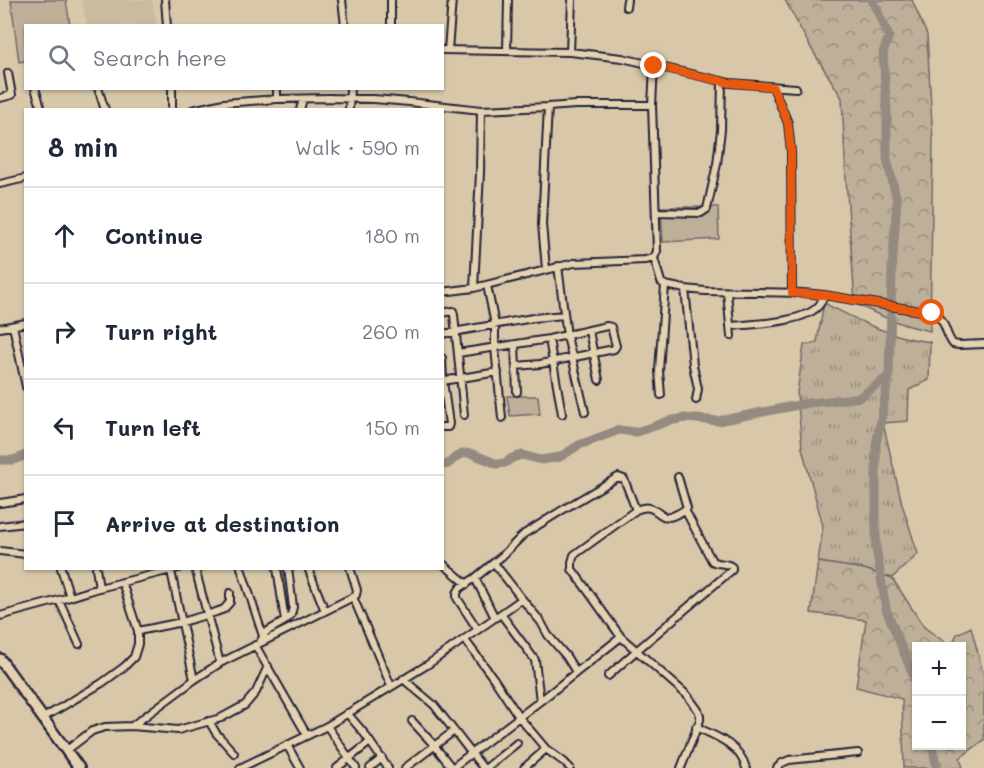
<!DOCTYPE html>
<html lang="en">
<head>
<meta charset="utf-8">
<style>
	:root { --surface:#fff; --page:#f6f6f7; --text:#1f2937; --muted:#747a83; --line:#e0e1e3 }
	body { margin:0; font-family:Mali,sans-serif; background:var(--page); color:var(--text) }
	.controls { position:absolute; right:18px; bottom:18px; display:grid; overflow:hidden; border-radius:0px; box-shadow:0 2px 4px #0004 }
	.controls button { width:54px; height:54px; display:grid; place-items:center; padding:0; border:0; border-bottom:2px solid var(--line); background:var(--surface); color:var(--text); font:30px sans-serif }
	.stop { position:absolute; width:18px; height:18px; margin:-14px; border:4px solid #ea580c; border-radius:50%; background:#fff }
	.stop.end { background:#ea580c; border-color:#fff; box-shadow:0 2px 6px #0008 }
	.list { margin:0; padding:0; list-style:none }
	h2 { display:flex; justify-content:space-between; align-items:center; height:78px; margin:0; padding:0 24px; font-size:26px }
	h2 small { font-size:20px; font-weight:400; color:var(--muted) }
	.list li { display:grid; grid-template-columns:39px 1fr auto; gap:18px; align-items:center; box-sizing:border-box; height:96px; padding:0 24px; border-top:2px solid var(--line) }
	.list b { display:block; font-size:22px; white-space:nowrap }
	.list em { font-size:20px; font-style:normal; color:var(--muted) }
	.icon { flex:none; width:33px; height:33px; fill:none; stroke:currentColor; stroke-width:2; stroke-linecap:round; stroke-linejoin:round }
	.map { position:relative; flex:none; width:984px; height:768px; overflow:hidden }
	.search { position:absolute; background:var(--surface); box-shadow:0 2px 4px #0004; left:24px; top:24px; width:420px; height:66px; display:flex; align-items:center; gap:15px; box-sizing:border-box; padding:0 21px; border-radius:0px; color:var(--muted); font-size:22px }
	.panel { position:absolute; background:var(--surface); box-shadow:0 2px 4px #0004; left:24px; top:108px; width:420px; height:462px; border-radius:0px }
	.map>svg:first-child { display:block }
	.built { fill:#cabba0 }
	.grass { fill:url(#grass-tufts); stroke:#70686a; stroke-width:1.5 }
	.forest { fill:url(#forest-crowns); stroke:#70686a; stroke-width:1.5 }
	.park { fill:#beaf99; stroke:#70686a; stroke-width:1.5 }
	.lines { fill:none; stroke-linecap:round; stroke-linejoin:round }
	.river { stroke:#958a80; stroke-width:9 }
	.street-casing { stroke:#22223b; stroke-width:10 }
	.primary-casing { stroke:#22223b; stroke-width:14 }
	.street { stroke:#e4d2b0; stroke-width:6 }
	.primary { stroke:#e4d2b0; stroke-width:9 }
	.route { stroke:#ea580c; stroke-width:8 }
</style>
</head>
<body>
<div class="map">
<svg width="984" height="768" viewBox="0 0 984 768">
	<defs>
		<pattern id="grass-tufts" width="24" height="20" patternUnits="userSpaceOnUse" patternTransform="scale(1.5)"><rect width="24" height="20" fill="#beaf99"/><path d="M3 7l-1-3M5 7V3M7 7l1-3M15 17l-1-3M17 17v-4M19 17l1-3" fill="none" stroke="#9a8e7e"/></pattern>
		<pattern id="forest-crowns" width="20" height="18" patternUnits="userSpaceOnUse" patternTransform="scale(1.5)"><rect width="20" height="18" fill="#beaf99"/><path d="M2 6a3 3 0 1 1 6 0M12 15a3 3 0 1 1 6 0" fill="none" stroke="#9a8e7e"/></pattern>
	</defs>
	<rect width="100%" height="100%" fill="#d8c8a9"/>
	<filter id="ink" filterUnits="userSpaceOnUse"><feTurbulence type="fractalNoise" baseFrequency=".0167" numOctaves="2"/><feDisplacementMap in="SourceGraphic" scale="12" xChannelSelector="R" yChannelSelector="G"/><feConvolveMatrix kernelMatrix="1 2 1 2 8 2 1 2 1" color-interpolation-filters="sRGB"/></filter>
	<g filter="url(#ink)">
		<path class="built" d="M82,0h70l5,25h-70z"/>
		<path class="grass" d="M824,303c35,18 66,34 106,39l-1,38 -20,10 -1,31 -25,2 19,81 16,50 -26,24 -28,-9 -46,-7 5,-36 -21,-78 -5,-55 7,-48 13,-3z"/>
		<path class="forest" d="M785,0h127l15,35 6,107 -3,189c-29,-6 -49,-14 -75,-28l-9,-124 -4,-81 -31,-50z
			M818,562l46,7 28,9 32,49 26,19h-34v100h46v-100h-11l6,-12 14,-7 13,49v64l-24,18 3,10h-59l-2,-69 -46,-12 10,-67 -55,-7z"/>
		<path class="park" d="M11,0h55l4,25 -44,1 -1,35 -6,1z
			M661,207h57l1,32 -56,3z
			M507,396h31l2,18 -30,2z"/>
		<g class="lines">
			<path class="river" d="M872,0l17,36 -6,17 4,58v48l10,41 -5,70 -3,106 -13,69v102l10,62 30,73
				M0,460h14l12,-5
				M442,465l6,-1 8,-7 8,-4 9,1 24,10 8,-1 7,-5 10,-3 19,5 19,-3 19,-12 40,-15 17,2 19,-6 13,-5 17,-3 33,3 90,-18 32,-3 20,-3 29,-21
				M932,746l5,22"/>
			<g class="street-casing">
				<path id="street" d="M165,0l2,26
					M342,0l3,26
					M391,0v26
					M626,7l1,-7
					M442,50l128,2 52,6 108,25 66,5
					M448,50l4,-50
					M507,51l1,-51
					M570,52l2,-52
					M773,87l15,36 3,29 1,141
					M35,88l7,22
					M98,88l7,22
					M0,98l12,-3 -4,-22
					M277,99v-11
					M172,110v-22
					M192,110l32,-7 53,-4 51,-1 46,1 35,3 72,8 67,-3 28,-2h76
					M300,110l3,-11
					M349,110l1,-22
					M0,184l26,-6
					M656,212l45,1 6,-4 10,-45 4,-34 1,-49
					M654,258l7,24 4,3 20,4 20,2 98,2 21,2 108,18c15,6 12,20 21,31l6,1 25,-1
					M558,266l9,70 18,76
					M546,269l-4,-45 6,-117
					M487,285l8,40v23l7,70
					M474,288l6,-115 1,-63
					M685,289l8,76 5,24 -2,11
					M442,292l32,-4 100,-25 71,-3 9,-2 3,-7 -5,-146 2,-39
					M727,292l4,44
					M442,313l11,-2 1,4 10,100
					M13,326l13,61
					M730,326c22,-2 77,-3 90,-22 2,-3 3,-6 4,-9
					M0,328l26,-5
					M589,331l10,49
					M442,334l91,-16 31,-3
					M549,339l13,75
					M515,345l2,47
					M458,353l91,-14 58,-13 4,1 5,19 -2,3 -74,15 -24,2
					M442,358l1,23 6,43 -1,3h-6
					M442,381l56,-9
					M661,395l-2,-24 6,-86
					M0,503l26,-4
					M636,510c23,-10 21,14 39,5 5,-2 8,-4 12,-7l-9,-31
					M0,526l26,-3
					M0,551l26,3
					M442,563l25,21
					M494,563l28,36
					M61,568l9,29
					M96,568l3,20
					M195,568l25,95
					M241,568l22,68
					M277,568l8,53
					M308,568l17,43
					M171,571l23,109
					M475,578l20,40
					M353,597l38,89
					M59,600l20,44
					M501,614l34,46 5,41
					M0,616l70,-19 29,-9 80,-20
					M478,630l-21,-32v-5l3,-5 15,-10 27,-22 22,-22 40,-25 54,-32 6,2 12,31 -62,45 -2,7v7l49,68 66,58 11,15 2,5v5l-19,48
					M138,631l44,-9 34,-10 8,-3 6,-7v-9
					M465,640l29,39 25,38 27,32 18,13 6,6
					M260,642l6,-10 19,-11 6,-6 2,-8 -5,-39
					M255,645l52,90
					M608,676l28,-25 96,-81v-3c-6,-5 -14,-2 -20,-6l-27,-51
					M403,679l31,26 49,63
					M347,713l17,20 24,35
					M43,718l59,-35 22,-16 10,-10 4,-13v-13l-16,-49
					M209,721l7,12 18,20
					M412,721l22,24 18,23
					M132,726l46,4 43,-12 24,-13 11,-13 12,-26
					M327,726l29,42
					M696,727c20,9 44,18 50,41
					M287,745l13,23
					M67,750l25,-19 13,-4 27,-1 62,-46 26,-17 133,-66 3,-2 1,-5 -7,-22
					M240,768l87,-42 100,-61 95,-66 19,23 7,13 18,21 10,16
					M337,768l33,-26
					M370,768l12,-10
					M405,768l49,-37
					M452,768l92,-70 77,-61
					M486,768l31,-25
					M524,768l22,-19
					M777,768l5,-5 7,-3 69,-7"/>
			</g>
			<g class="primary-casing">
				<path id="primary" d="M0,659l79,109"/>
			</g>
			<use href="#street" class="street"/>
			<use href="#primary" class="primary"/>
		</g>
	</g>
	<g class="lines" filter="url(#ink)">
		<path class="route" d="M654,66l76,17 43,4 15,36 3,29 1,141 32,2 108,18"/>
	</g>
</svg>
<div class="controls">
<button>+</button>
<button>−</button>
</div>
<div class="stop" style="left:932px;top:313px"></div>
<div class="stop end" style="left:654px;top:66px"></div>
<div class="search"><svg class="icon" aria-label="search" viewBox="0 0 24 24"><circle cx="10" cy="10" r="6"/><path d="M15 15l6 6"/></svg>Search here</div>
<section class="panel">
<h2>8 min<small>Walk · 590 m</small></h2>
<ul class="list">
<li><svg class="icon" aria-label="ahead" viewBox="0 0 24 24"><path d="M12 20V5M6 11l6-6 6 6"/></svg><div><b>Continue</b></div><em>180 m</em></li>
<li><svg class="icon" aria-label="right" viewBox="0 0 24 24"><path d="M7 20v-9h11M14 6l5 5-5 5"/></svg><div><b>Turn right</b></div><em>260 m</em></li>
<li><svg class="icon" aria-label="left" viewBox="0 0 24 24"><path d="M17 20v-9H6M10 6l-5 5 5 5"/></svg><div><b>Turn left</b></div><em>150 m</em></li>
<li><svg class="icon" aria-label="arrive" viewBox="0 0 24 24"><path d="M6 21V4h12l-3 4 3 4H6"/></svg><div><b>Arrive at destination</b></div></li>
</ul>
</section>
</div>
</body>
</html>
